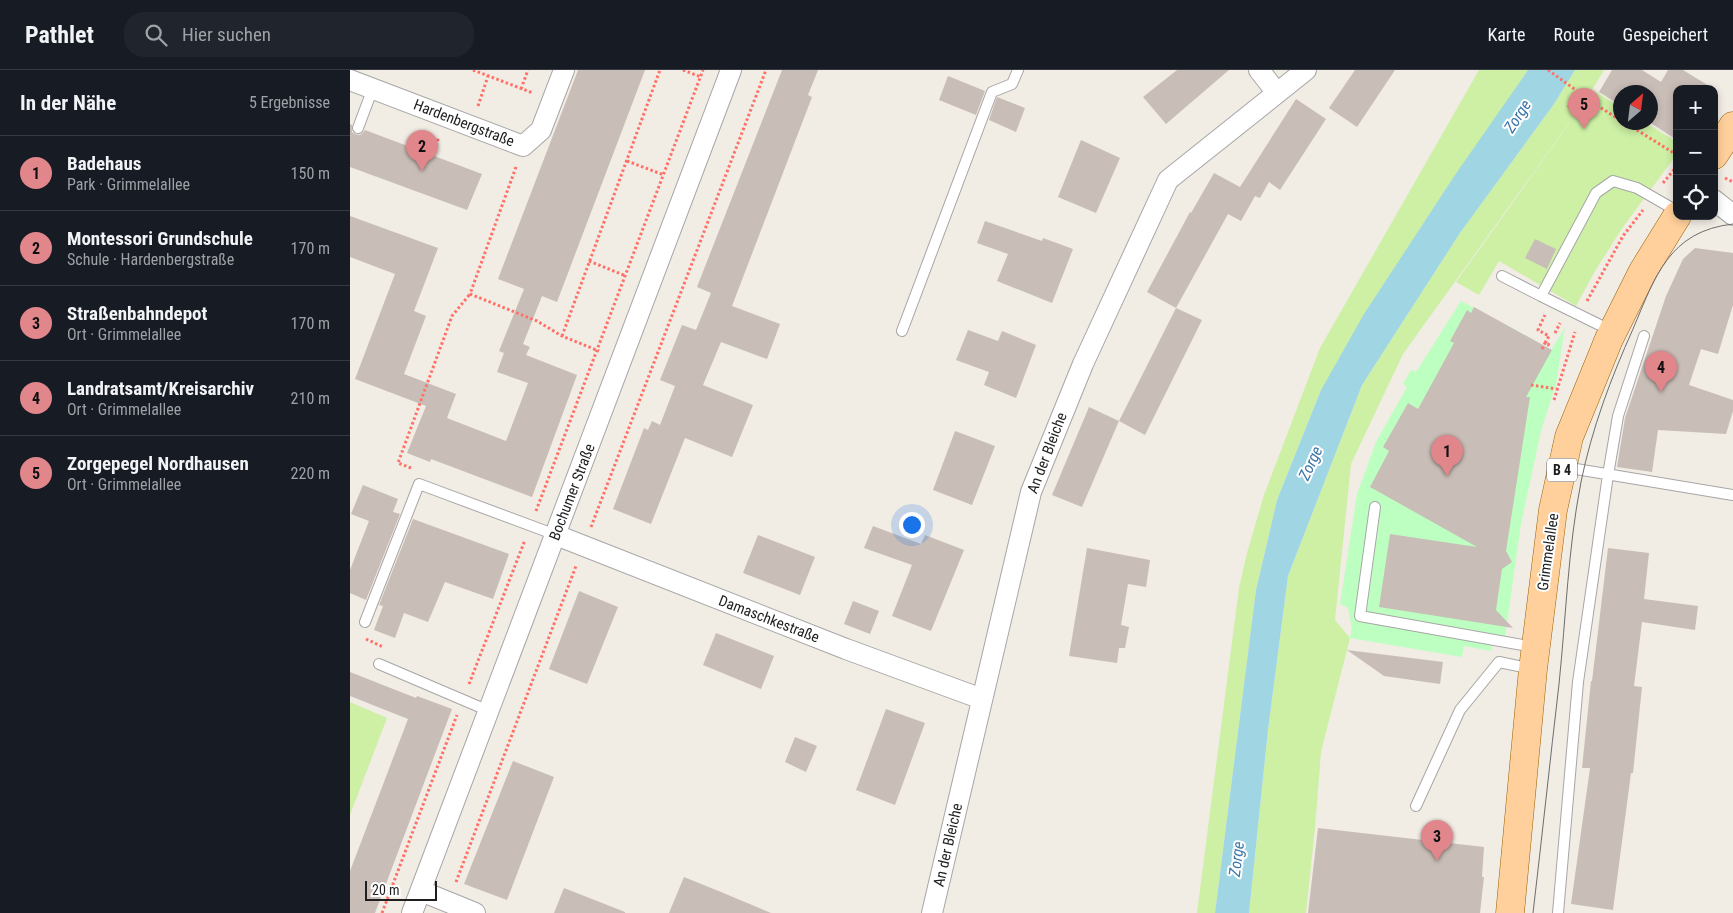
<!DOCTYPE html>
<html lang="de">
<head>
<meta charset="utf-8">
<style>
	:root { --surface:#171b24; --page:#20242c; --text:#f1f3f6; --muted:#9ea1a6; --line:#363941; --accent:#e1868b }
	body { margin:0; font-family:"Roboto Condensed",sans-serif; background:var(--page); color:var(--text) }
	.controls { position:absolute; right:15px; top:15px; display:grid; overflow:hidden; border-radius:10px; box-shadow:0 2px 8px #0003 }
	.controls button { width:45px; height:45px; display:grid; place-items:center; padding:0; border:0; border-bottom:1px solid var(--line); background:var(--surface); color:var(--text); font:25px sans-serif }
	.compass { position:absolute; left:1263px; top:15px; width:45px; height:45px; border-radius:50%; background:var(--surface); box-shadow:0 2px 8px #0003; rotate:28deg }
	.scale { position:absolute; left:15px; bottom:12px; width:72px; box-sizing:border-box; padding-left:5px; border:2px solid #1f1f1f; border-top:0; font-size:14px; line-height:18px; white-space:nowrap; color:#1f1f1f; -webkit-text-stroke:4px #fff; paint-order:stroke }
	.you { position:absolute; left:561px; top:454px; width:18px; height:18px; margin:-12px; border:4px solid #fff; border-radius:50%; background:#1a73e8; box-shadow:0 0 0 8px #1a73e833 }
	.badge { display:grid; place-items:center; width:32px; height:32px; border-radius:50%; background:var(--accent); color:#111; font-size:16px; font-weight:700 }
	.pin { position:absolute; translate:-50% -41px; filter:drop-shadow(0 1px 2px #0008) }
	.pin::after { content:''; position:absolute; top:26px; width:18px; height:15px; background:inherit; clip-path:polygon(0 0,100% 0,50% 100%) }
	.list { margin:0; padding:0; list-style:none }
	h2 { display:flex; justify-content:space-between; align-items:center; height:65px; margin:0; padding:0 20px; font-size:21px }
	h2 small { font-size:16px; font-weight:400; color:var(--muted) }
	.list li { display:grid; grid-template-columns:32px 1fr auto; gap:15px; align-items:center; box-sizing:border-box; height:75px; padding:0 20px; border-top:1px solid var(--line) }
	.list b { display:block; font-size:19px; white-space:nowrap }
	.list p { margin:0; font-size:16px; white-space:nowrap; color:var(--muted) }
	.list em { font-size:16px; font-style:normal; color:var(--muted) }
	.icon { flex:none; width:28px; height:28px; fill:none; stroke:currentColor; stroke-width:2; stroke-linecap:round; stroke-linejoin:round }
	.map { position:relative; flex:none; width:1383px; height:843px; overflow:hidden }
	header { display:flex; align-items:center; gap:30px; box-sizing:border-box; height:70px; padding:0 25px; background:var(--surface); border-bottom:1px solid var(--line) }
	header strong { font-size:24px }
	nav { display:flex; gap:28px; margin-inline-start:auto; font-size:18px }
	.search { width:350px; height:45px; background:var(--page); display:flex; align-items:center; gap:12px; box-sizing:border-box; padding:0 18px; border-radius:20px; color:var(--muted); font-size:19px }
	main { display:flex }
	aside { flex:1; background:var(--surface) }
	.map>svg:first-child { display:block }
	.grass { fill:#cdf0a5 }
	.park { fill:#bdffc0 }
	.water { fill:#a0d6e3 }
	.building { fill:#c9beb7 }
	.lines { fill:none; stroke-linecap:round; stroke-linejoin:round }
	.lane-casing { stroke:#a6a6a6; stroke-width:12 }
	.street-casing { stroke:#a6a6a6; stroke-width:22 }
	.primary-casing { stroke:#9a6100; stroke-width:29 }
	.path { stroke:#ff7167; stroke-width:3; stroke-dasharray:2.5 2.5; stroke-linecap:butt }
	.lane { stroke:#fff; stroke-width:10 }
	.street { stroke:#fff; stroke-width:20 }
	.primary { stroke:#ffd09b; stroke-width:28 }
	.tram { stroke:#6d6d6d; stroke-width:1 }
	.labels { text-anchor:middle; stroke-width:4; stroke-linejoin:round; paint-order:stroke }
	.shield { fill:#fff; stroke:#626262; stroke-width:1 }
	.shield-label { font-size:14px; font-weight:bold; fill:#1f1f1f }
	.street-label { font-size:15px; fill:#1f1f1f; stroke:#fff }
	.water-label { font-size:16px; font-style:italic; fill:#3c77a8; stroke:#fff }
</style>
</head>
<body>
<header>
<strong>Pathlet</strong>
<div class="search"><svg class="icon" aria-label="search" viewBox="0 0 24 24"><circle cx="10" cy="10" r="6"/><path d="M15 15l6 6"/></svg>Hier suchen</div>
<nav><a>Karte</a><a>Route</a><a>Gespeichert</a></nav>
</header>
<main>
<aside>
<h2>In der Nähe<small>5 Ergebnisse</small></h2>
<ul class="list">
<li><span class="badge">1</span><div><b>Badehaus</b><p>Park · Grimmelallee</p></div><em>150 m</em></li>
<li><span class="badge">2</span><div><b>Montessori Grundschule</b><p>Schule · Hardenbergstraße</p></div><em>170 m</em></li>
<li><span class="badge">3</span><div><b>Straßenbahndepot</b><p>Ort · Grimmelallee</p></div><em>170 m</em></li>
<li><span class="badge">4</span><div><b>Landratsamt/Kreisarchiv</b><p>Ort · Grimmelallee</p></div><em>210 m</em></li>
<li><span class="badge">5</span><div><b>Zorgepegel Nordhausen</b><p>Ort · Grimmelallee</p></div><em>220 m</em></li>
</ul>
</aside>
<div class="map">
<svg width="1383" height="843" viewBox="0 0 1383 843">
	<rect width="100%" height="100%" fill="#f1ece4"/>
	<path class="grass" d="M1129,0h49l-207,320 -44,110 -21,90 -41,323h-18l42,-325 8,-35 17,-58 56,-147z
		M1225,0h29l-17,28 -184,256 -52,110 -16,156 15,18 -29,114 -6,76 -9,85h-57l19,-183 20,-154 74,-191 98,-152 94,-129z
		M1243,20l27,17v15l26,1 31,19v12l-54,73 -28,44 -19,35 -77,-45 -20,34 -23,-13z
		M0,632l37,16 -37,97z"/>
	<path class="park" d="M1111,231l73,39 -2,4 17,10 16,-27 -9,57 -15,47 -20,93 -16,113 -12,-1 -2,15 -27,-5 -2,11 -112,-19 2,-10 -4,-20 -8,-4 17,-110 19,-52 31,-55 -4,-3 8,-14 5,2z"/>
	<path class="water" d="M1178,0h47l-21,34 -94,129 -98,152 -74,191 -20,154 -19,183h-34l41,-323 21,-90 44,-110 43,-76 91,-139z"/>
	<path class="building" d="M228,0h67l-88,232 -15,-6 -19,48 7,3 -4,8 51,20 -45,122 -101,-38 -1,3 -23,-9 19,-47 -71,-27 40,-105 -45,-17v-41l88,32 -24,63 12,5 -22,58 52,20 -9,24 59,23 22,-58 -31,-11 7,-19 -5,-2 25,-62 -26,-10z
		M432,0h36l-10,25 4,2 -80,209 48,18 -13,35 -46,-17 -18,43 50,20 -21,52 -47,-19 -34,86 -38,-15 31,-81 4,2 4,-9 8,4 15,-39 -15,-6 22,-55 14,5 15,-37 -14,-6z
		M827,0h52l-63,54 -23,-27z
		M1005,0h40l-38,57 -28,-19z
		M1262,0h30l19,12 7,-12h15l31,19h-37v51l-28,-18h1v-30h-30v13l-21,-13z
		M598,6l37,15 -9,24 -37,-15z
		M647,27l28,11 -9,24 -27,-12z
		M946,29l30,20 -46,71 -11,-8 -9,16 -5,-2 -14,25 -13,-7 -52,94 26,12 -57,115 -26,-14 57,-113 -29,-16 43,-80 1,1 23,-40 26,14z
		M0,54l2,1v7l3,2 5,1 5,-5 117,44 -15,36 -117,-43z
		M731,70l39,18 -24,55 -38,-16z
		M635,151l57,20 1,-3 30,11 -21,54 -55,-22 11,-27 -31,-11z
		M1185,169l21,10 -9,20 -22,-11z
		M1345,178l38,5v52l-15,49 -17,-5 -12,36 44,15v11l-7,23 -68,-4 -6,42 -35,-5 8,-49 41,-122 17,-37z
		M1124,237l78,43 -26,47h4l-24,154 6,11 -10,7 -6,41 17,18 -134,-21 11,-73 87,13 -107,-60 19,-36 -6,-4 25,-44 10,6 36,-66 -4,-2 17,-31 4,3z
		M618,260l30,11 4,-10 34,14 -20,53 -32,-13 5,-13 -33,-12z
		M739,337l30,14 -37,86 -30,-12z
		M605,361l40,15 -23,59 -39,-15z
		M13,415l35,14 -5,13 7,2 -34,86 -16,-7v-23l19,-49 -18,-7z
		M63,449l96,35 -16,45 -48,-17 -17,40 -24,-9 -9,25 -21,-8 9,-24 -4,-1z
		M523,456l48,18 4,-9 39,15 -33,81 -39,-15 20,-51 -48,-17z
		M408,465l57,22 -15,38 -57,-22z
		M737,478l63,12 -4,27 -18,-3 -7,41 8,2 -4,21h-6l-2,15 -48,-7z
		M1258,478l41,5 -5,46 54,7 -3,24 -53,-8 -8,64 8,1 -9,86h-2l-18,137 -42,-6 19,-136h-8l9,-87h1z
		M229,521l39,16 -31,77 -38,-15z
		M503,531l26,10 -9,23 -26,-10z
		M366,563l58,23 -13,33 -58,-24z
		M997,580l96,12 -3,22 -56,-8z
		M0,602l66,26 1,-2 35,13 -77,204h-25v-42l58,-152 -58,-23z
		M536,639l39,14 -30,82 -39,-15z
		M445,667l22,9 -11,26 -21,-10z
		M163,691l41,16 -47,123 -43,-16z
		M968,758l166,19 -2,30h2l-4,36h-172z
		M334,807l37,15 50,21h-102z
		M214,818l61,24v1h-71z"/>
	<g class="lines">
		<g class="lane-casing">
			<path id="lane" d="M8,58l15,-40
				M1152,206l39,20
				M552,261l90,-239 20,-8 6,-14
				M1262,261l-71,-35 55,-103 17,-12 24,7 40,23
				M1214,397l169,28
				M1025,437l-15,109 174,31
				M15,552l54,-138 137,51
				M29,594l110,47
				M1066,736l44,-96 39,-48 34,7
				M1208,843l20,-231 30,-207 10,-59 26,-80"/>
		</g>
		<g class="street-casing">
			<path id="street" d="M909,0l18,23
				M0,10l173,66 18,-16 23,-60
				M1364,130l19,15
				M206,465l290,114 136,50
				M71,821l54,22
				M62,843l319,-843
				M582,843l99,-421 52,-128 85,-184 138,-110"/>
		</g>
		<g class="primary-casing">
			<path id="primary" d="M1364,85l19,-29
				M1160,843l23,-244 20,-159 16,-73 40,-98 34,-68 34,-55"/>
		</g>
		<path class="path" d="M123,0l60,23
			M333,0l18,7
			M1198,0l47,34 25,16
			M171,19l7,-19
			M1218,35l17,12 10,-13
			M128,36l10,-30
			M1274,52l53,33
			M82,85l7,-18
			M277,91l37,14
			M166,97l-46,127 67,27 25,15 37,15
			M1375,108l8,4
			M1313,113l14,-17
			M239,191l37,15
			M1237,231l36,-65 20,-26
			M1205,263l5,-10
			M212,266l98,-266
			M1195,273l4,-7 -11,-6 7,-15
			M1192,279l3,-6 3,2 2,-3
			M1181,315l26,4
			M1204,330l21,-68
			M61,398l-13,-5 54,-147 18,-22
			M186,441l167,-441
			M241,457l175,-457
			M16,569l17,8
			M119,614l56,-144
			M106,812l120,-316
			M32,843l75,-198"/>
		<use href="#lane" class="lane"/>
		<use href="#street" class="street"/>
		<use href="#primary" class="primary"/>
		<path class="tram" d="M1183,843c9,-76 17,-152 26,-229 7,-67 9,-136 22,-202 11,-54 30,-104 52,-153 22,-52 36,-98 100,-105"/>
	</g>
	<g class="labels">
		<rect class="shield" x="1197" y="388.5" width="30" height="23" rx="4"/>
		<g class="shield-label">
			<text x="1212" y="405">B 4</text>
		</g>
		<g class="street-label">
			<text transform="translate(114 53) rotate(21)" y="5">Hardenbergstraße</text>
			<text transform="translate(697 383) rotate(-69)" y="5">An der Bleiche</text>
			<text transform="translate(222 422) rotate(-69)" y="5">Bochumer Straße</text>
			<text transform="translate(1198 482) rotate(-82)" y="5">Grimmelallee</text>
			<text transform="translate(419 549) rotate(21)" y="5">Damaschkestraße</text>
			<text transform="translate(598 775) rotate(-77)" y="5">An der Bleiche</text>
		</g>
		<g class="water-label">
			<text transform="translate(1167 46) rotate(-57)" y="6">Zorge</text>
			<text transform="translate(960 393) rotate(-65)" y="6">Zorge</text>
			<text transform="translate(886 789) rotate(-83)" y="6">Zorge</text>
		</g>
	</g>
</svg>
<div class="controls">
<button>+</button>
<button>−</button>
<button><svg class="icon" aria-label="locate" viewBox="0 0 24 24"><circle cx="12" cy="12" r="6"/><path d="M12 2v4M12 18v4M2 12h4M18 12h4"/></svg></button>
</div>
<svg class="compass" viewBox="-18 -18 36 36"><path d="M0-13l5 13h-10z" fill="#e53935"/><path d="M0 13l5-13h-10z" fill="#9ea1a6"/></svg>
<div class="scale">20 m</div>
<div class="you"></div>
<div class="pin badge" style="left:1097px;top:406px">1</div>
<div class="pin badge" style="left:72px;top:101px">2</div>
<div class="pin badge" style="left:1087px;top:791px">3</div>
<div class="pin badge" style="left:1311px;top:322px">4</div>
<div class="pin badge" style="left:1234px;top:59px">5</div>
</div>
</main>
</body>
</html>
